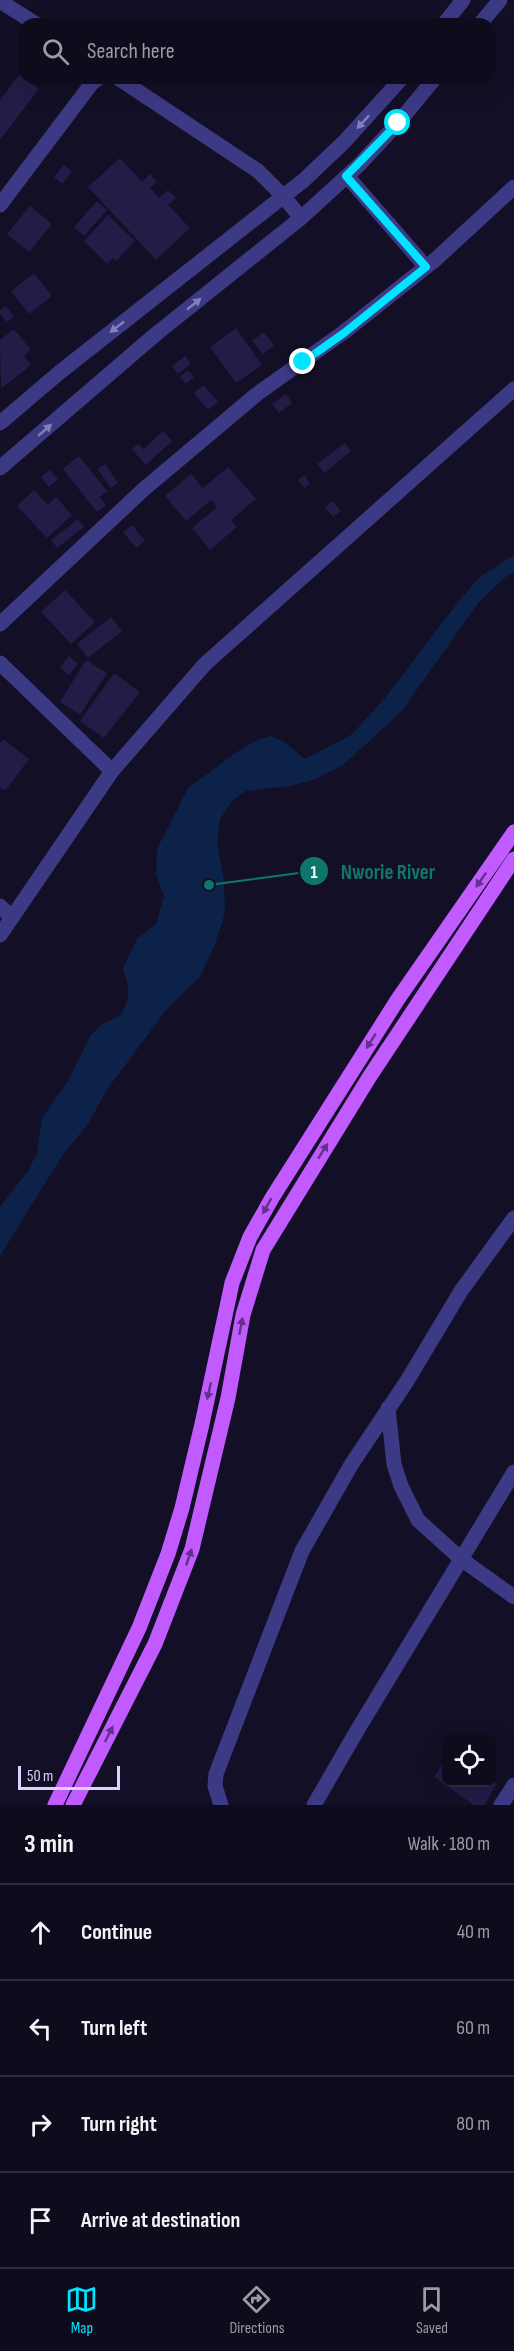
<!DOCTYPE html>
<html lang="en">
<head>
<meta charset="utf-8">
<style>
	:root { --surface:#0e0b1c; --page:#171425; --text:#f1f3f6; --muted:#9b9ba3; --line:#2e2b3b; --accent:#00e5ff }
	body { margin:0; font-family:"Sofia Sans Condensed",sans-serif; background:var(--page); color:var(--text) }
	.controls { position:absolute; right:18px; bottom:18px; display:grid; overflow:hidden; border-radius:12px; box-shadow:0 6px 24px #0002 }
	.controls button { width:54px; height:54px; display:grid; place-items:center; padding:0; border:0; border-bottom:2px solid var(--line); background:var(--surface); color:var(--text); font:30px sans-serif }
	.scale { position:absolute; left:18px; bottom:15px; width:102px; box-sizing:border-box; padding-left:6px; border:3px solid #d9d4ff; border-top:0; font-size:16px; line-height:21px; white-space:nowrap; color:#d9d4ff; -webkit-text-stroke:4px #130f26; paint-order:stroke }
	.stop { position:absolute; width:18px; height:18px; margin:-14px; border:4px solid #00e5ff; border-radius:50%; background:#fff }
	.stop.end { background:#00e5ff; border-color:#fff; box-shadow:0 2px 6px #0008 }
	.list { margin:0; padding:0; list-style:none }
	h2 { display:flex; justify-content:space-between; align-items:center; height:78px; margin:0; padding:0 24px; font-size:26px }
	h2 small { font-size:20px; font-weight:400; color:var(--muted) }
	.list li { display:grid; grid-template-columns:39px 1fr auto; gap:18px; align-items:center; box-sizing:border-box; height:96px; padding:0 24px; border-top:2px solid var(--line) }
	.list b { display:block; font-size:22px; white-space:nowrap }
	.list em { font-size:20px; font-style:normal; color:var(--muted) }
	.icon { flex:none; width:33px; height:33px; fill:none; stroke:currentColor; stroke-width:2; stroke-linecap:round; stroke-linejoin:round }
	.map { position:relative; flex:none; width:514px; height:1805px; overflow:hidden }
	.search { position:absolute; background:var(--surface); box-shadow:0 6px 24px #0002; left:18px; right:18px; top:18px; height:66px; display:flex; align-items:center; gap:15px; box-sizing:border-box; padding:0 21px; border-radius:18px; color:var(--muted); font-size:22px }
	.sheet { height:462px; background:var(--surface) }
	nav { display:flex; justify-content:space-around; align-items:center; box-sizing:border-box; height:84px; border-top:2px solid var(--line); background:var(--surface); font-size:16px; color:var(--muted) }
	nav a { display:grid; justify-items:center; gap:3px }
	nav .on { color:var(--accent) }
	.map>svg:first-child { display:block }
	.water { fill:#0c2248 }
	.building { fill:#241b47 }
	.lines { fill:none; stroke-linecap:round; stroke-linejoin:round }
	.minor { stroke:#3d3a85; stroke-width:15 }
	.major { stroke:#c25bff; stroke-width:15 }
	.oneway { fill:#837fbc }
	.oneway2 { fill:#623188 }
	.route { stroke:#00e5ff; stroke-width:8 }
	.leader { fill:none; stroke:#0f766e; stroke-width:2 }
	.callout-dot { fill:#0f766e; stroke:#130f26; stroke-width:2 }
	.mark-label { font-size:18px; text-anchor:middle; font-weight:bold; fill:#fff }
	.callout-label { font-size:21px; text-anchor:middle; font-weight:bold; fill:#0f766e; stroke:#130f26; stroke-width:4.5; stroke-linejoin:round; paint-order:stroke }
</style>
</head>
<body>
<div class="map">
<svg width="514" height="1805" viewBox="0 0 514 1805">
	<rect width="100%" height="100%" fill="#130f26"/>
	<path class="water" d="M514,555v17l-10,6 -25,24 -78,110 -58,53 -30,15 -22,6 -45,5 -13,9 -13,19 -3,25 7,36 1,33 -11,34 -14,30 -33,32 -61,82 -18,33 -24,29 -64,103v-49l28,-36 9,-18 5,-35 26,-37 23,-46 10,-10 20,-10 7,-16v-13l-5,-18 14,-29 19,-15 8,-28 -8,-22 1,-25 31,-61 49,-36 20,-12 14,-4 12,5 22,18 46,-24 33,-36 78,-102 19,-21z"/>
	<path class="building" d="M20,74l19,15 -39,51v-40z
		M120,158l22,24 8,-8 7,8 -7,6 9,10 9,-8 8,8 -8,7 22,23 -34,32 -68,-73z
		M64,165l8,7 -10,12 -8,-7z
		M97,201l10,9 -23,26 -10,-9z
		M30,206l22,18 -23,28 -22,-18z
		M108,215l27,26 -19,20 -3,-3 -6,6 -23,-23z
		M34,273l18,23 -23,18 -18,-23z
		M5,306l9,10 -7,6 -7,-8v-3z
		M236,328l26,37 -26,18 -26,-36z
		M14,329l17,21 -7,6 7,9 -30,24 -1,-49z
		M264,332l10,13 -11,9 -11,-13z
		M185,356l6,8 -13,10 -6,-8z
		M188,370l6,7 -8,7 -6,-7z
		M204,385l14,17 -10,8 -14,-17z
		M286,394l6,9 -13,10 -7,-9z
		M163,431l9,10 -26,24 -14,-16 6,-5 6,5z
		M345,443l6,8 -27,22 -7,-9z
		M79,456l28,35 -7,6 6,8 -9,7 -34,-43z
		M105,464l13,19 -7,5 -14,-19z
		M228,467l28,32 -25,21 6,7 -27,23 -18,-22 25,-21 -6,-7 -25,21 -21,-25 26,-22 12,14z
		M50,470l8,9 -9,8 -8,-10z
		M304,475l6,8 -5,5 -7,-8z
		M34,490l14,15 8,-8 16,18 -25,23 -30,-32z
		M333,501l8,10 -8,6 -8,-10z
		M78,519l6,8 -27,21 -6,-8z
		M132,525l13,16 -9,7 -13,-16z
		M65,590l30,32 -24,22 -30,-32z
		M111,617l11,14 -34,27 -11,-14z
		M69,656l9,8 -9,11 -9,-8z
		M86,660l21,13 -27,42 -20,-13z
		M114,673l26,19 -36,46 -24,-17z
		M3,739l26,20 -24,32 -5,-4v-44z
		M446,1759v23l46,-1 4,3 -11,21h-11l-40,-28z"/>
	<g class="lines">
		<path class="minor" d="M0,1l36,23
			M444,24l19,-24
			M480,24l20,-24
			M118,78l140,93 26,26 17,21
			M347,176l79,91
			M0,205l92,-122 7,-5
			M0,423l60,-51 244,-192 40,-38 58,-64
			M0,468l156,-134 145,-116 58,-53 39,-42 37,-45
			M0,624l144,-135 113,-95 87,-62 92,-73 78,-72
			M0,663l112,108 93,-107 309,-275
			M0,906l12,12
			M0,935l112,-164
			M388,1408l6,56 7,22 17,34 43,39 53,38
			M221,1805l-6,-19 1,-12 86,-223 49,-86 56,-84 54,-90 53,-73
			M314,1805l44,-76 156,-257
			M501,1805l13,-20"/>
		<path class="major" d="M55,1805l84,-177 29,-74 14,-46 20,-84 30,-141 18,-46 22,-39 126,-199 116,-167
			M73,1805l82,-161 37,-95 36,-151 15,-83 20,-65 107,-174 144,-217"/>
	</g>
	<defs><path id="oneway-solid" d="M-6-.8H1V-3.2L6.5 0L1 3.2V.8H-6Z" transform="scale(1.5)"/></defs>
	<g class="oneway">
		<use href="#oneway-solid" transform="translate(363 122) rotate(133)"/>
		<use href="#oneway-solid" transform="translate(194 304) rotate(-39)"/>
		<use href="#oneway-solid" transform="translate(117 327) rotate(142)"/>
		<use href="#oneway-solid" transform="translate(45 430) rotate(-41)"/>
	</g>
	<g class="oneway2">
		<use href="#oneway-solid" transform="translate(481 880) rotate(125)"/>
		<use href="#oneway-solid" transform="translate(371 1041) rotate(122)"/>
		<use href="#oneway-solid" transform="translate(323 1151) rotate(-58)"/>
		<use href="#oneway-solid" transform="translate(267 1206) rotate(119)"/>
		<use href="#oneway-solid" transform="translate(241 1326) rotate(-79)"/>
		<use href="#oneway-solid" transform="translate(209 1391) rotate(103)"/>
		<use href="#oneway-solid" transform="translate(189 1557) rotate(-71)"/>
		<use href="#oneway-solid" transform="translate(109 1734) rotate(-63)"/>
	</g>
	<g class="lines">
		<path class="route" d="M303,362l41,-29 82,-66 -80,-91 52,-53"/>
	</g>
	<path class="leader" d="M209 885L314 871"/>
	<g class="callout-dot">
		<circle cx="209" cy="885" r="6"/>
		<circle cx="314" cy="871" r="15"/>
	</g>
	<g class="mark-label">
		<text x="314" y="878">1</text>
	</g>
	<g class="callout-label">
		<text x="388" y="879">Nworie River</text>
	</g>
</svg>
<div class="controls">
<button><svg class="icon" aria-label="locate" viewBox="0 0 24 24"><circle cx="12" cy="12" r="6"/><path d="M12 2v4M12 18v4M2 12h4M18 12h4"/></svg></button>
</div>
<div class="scale">50 m</div>
<div class="stop" style="left:398px;top:123px"></div>
<div class="stop end" style="left:303px;top:362px"></div>
<div class="search"><svg class="icon" aria-label="search" viewBox="0 0 24 24"><circle cx="10" cy="10" r="6"/><path d="M15 15l6 6"/></svg>Search here</div>
</div>
<section class="sheet">
<h2>3 min<small>Walk · 180 m</small></h2>
<ul class="list">
<li><svg class="icon" aria-label="ahead" viewBox="0 0 24 24"><path d="M12 20V5M6 11l6-6 6 6"/></svg><div><b>Continue</b></div><em>40 m</em></li>
<li><svg class="icon" aria-label="left" viewBox="0 0 24 24"><path d="M17 20v-9H6M10 6l-5 5 5 5"/></svg><div><b>Turn left</b></div><em>60 m</em></li>
<li><svg class="icon" aria-label="right" viewBox="0 0 24 24"><path d="M7 20v-9h11M14 6l5 5-5 5"/></svg><div><b>Turn right</b></div><em>80 m</em></li>
<li><svg class="icon" aria-label="arrive" viewBox="0 0 24 24"><path d="M6 21V4h12l-3 4 3 4H6"/></svg><div><b>Arrive at destination</b></div></li>
</ul>
</section>
<nav>
<a class="on"><svg class="icon" aria-label="map" viewBox="0 0 24 24"><path d="M3 6l6-2 6 2 6-2v14l-6 2-6-2-6 2zM9 4v14M15 6v14"/></svg>Map</a>
<a><svg class="icon" aria-label="directions" viewBox="0 0 24 24"><path d="M12 3l9 9-9 9-9-9zM9 14v-3h6M13 9l2 2-2 2"/></svg>Directions</a>
<a><svg class="icon" aria-label="saved" viewBox="0 0 24 24"><path d="M7 4h10v16l-5-4-5 4z"/></svg>Saved</a>
</nav>
</body>
</html>
